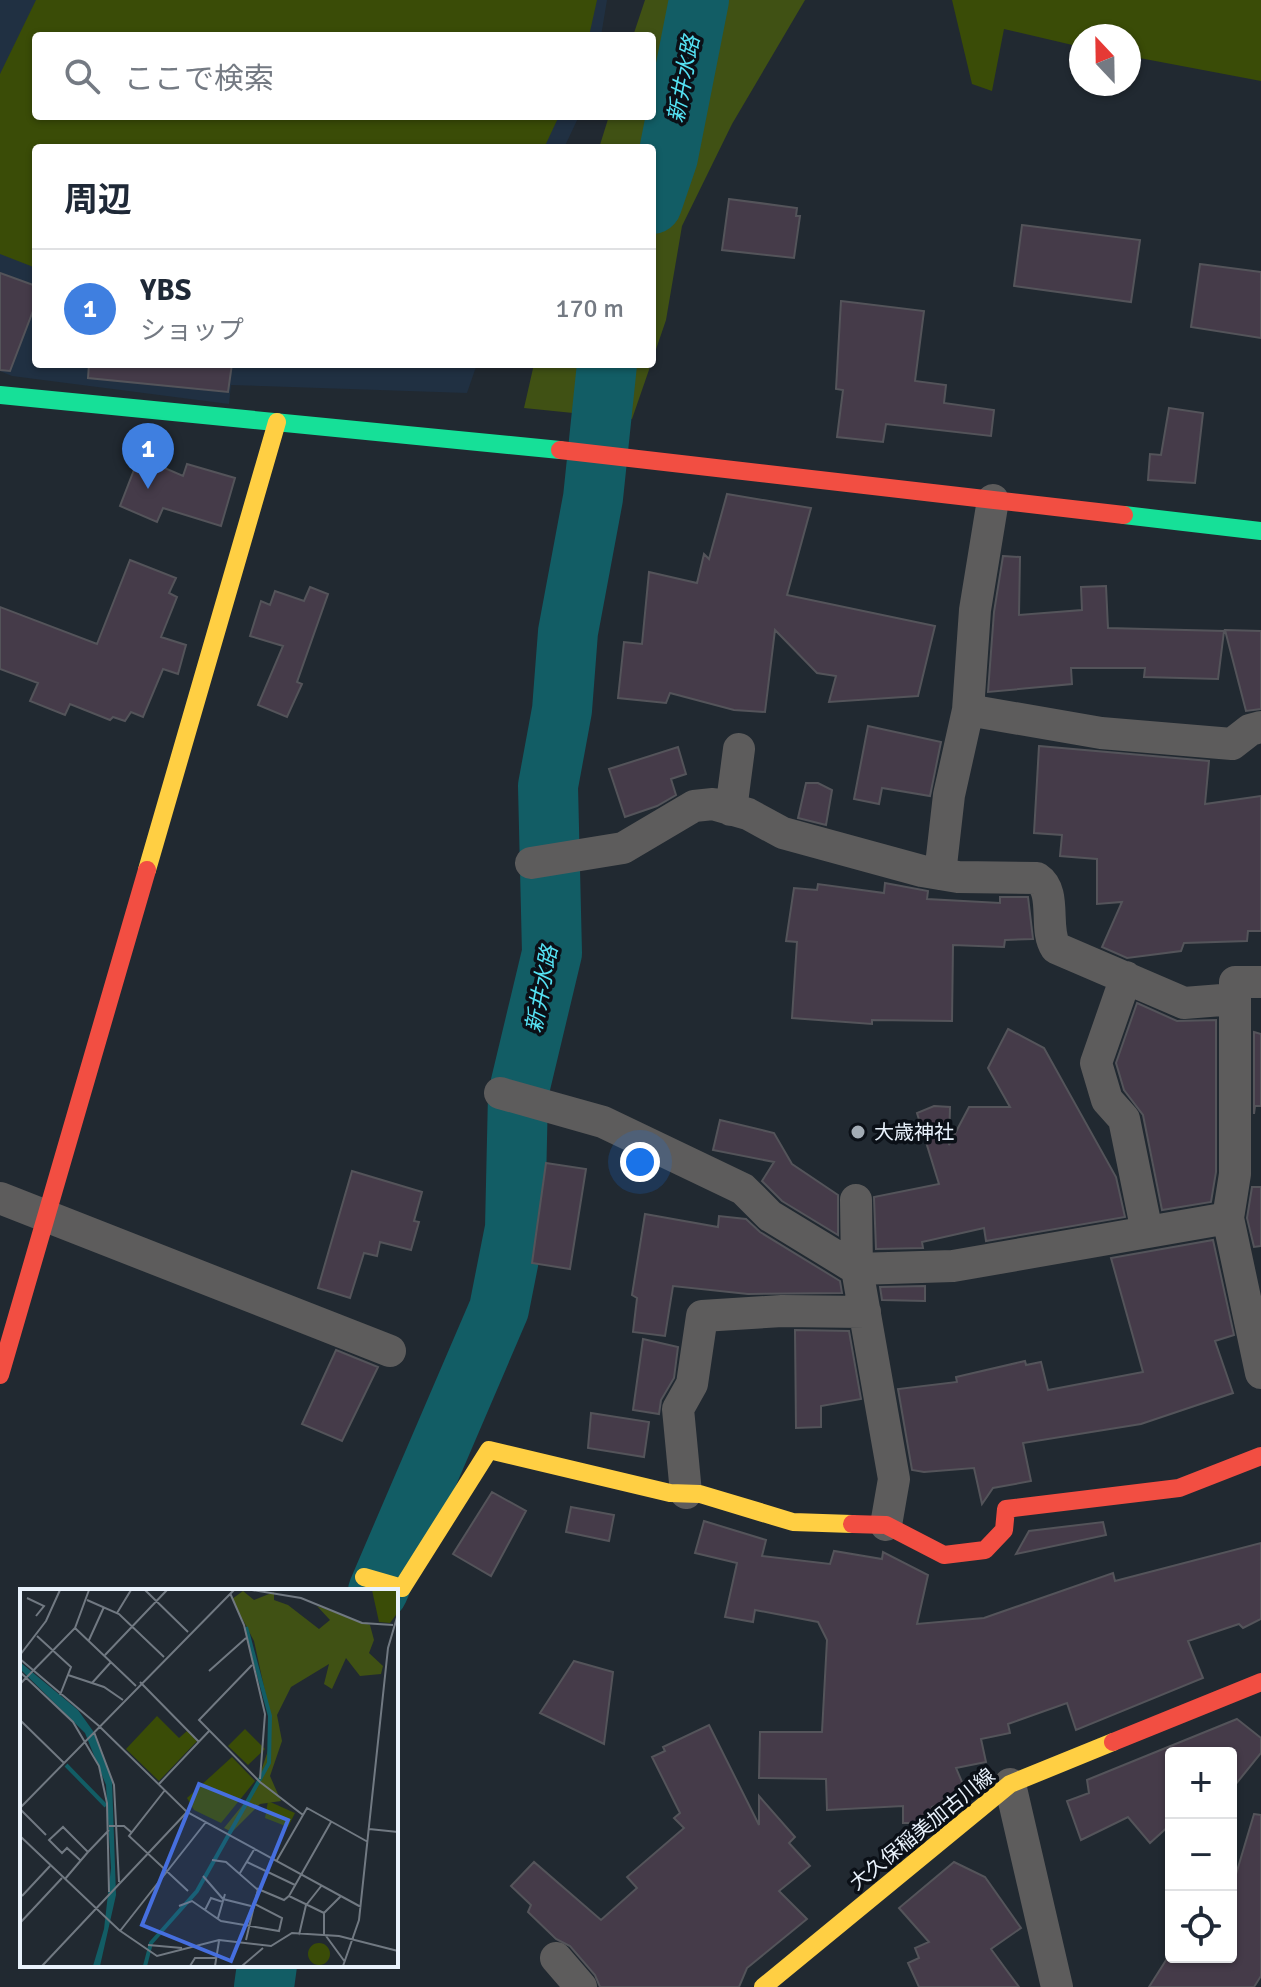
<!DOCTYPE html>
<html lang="ja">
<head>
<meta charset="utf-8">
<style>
	:root { --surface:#fff; --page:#f2f2f3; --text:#1f2937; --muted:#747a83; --line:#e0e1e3; --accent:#5a6470 }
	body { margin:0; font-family:Signika,"Noto Sans JP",sans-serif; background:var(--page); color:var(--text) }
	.controls { position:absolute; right:24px; bottom:24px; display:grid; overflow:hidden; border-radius:8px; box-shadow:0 2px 6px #0004 }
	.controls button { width:72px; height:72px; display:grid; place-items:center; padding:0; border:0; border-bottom:2px solid var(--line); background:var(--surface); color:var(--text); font:40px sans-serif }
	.compass { position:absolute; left:1069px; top:24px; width:72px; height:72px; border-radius:50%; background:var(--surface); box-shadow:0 2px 6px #0004; rotate:338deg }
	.you { position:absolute; left:640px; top:1162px; width:28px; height:28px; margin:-20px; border:6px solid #fff; border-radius:50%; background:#1a73e8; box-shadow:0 0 0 12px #1a73e833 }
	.badge { display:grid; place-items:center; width:52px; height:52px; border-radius:50%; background:var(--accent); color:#fff; font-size:26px; font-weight:700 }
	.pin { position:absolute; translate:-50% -66px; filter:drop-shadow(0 2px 4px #0008) }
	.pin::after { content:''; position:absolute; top:42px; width:28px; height:24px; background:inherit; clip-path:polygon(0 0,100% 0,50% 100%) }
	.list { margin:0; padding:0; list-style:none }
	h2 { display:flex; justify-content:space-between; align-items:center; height:104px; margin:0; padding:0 32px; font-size:34px }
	h2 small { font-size:26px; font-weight:400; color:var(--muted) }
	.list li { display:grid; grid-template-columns:52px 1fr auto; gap:24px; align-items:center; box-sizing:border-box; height:120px; padding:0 32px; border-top:2px solid var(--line) }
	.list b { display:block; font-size:30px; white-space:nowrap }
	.list p { margin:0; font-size:26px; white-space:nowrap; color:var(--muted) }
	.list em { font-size:26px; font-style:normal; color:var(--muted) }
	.icon { flex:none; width:44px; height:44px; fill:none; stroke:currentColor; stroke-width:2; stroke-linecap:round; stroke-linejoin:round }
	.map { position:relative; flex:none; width:1261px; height:1987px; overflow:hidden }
	.search { position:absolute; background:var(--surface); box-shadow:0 2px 6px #0004; left:32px; top:32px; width:624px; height:88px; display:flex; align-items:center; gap:20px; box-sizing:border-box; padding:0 28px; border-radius:8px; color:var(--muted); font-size:30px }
	.panel { position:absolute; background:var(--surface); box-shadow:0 2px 6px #0004; left:32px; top:144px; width:624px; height:224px; border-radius:8px }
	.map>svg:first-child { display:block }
	.built { fill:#203042 }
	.green { fill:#3a4c07 }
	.forest { fill:#405114 }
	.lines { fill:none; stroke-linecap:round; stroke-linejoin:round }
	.river { stroke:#125d65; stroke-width:60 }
	.building { fill:#453b49; stroke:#54545a; stroke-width:2 }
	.street { stroke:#5d5c5c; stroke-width:32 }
	.fast { stroke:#16e098; stroke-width:18 }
	.slow { stroke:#ffcf43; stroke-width:18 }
	.jam { stroke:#f24e42; stroke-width:18 }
	.poi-dot { fill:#a3acb5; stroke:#0b1017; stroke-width:3 }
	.labels { text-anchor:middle; stroke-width:7; stroke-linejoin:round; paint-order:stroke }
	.poi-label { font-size:20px; fill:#e9f2fc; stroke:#0b1017; text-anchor:start }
	.street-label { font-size:20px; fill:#e9f2fc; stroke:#0b1017 }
	.water-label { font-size:22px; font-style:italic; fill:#55e2f3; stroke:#0b1017 }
	.inset-river { fill:none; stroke:#125d65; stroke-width:4 }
	.inset-road { fill:none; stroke:#717982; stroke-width:2 }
	.view { fill:#466fdf; fill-opacity:0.15; stroke:#466fdf; stroke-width:4 }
	.inset-edge { fill:none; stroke:#e9f2fc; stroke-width:4 }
</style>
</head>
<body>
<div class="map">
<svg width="1261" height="1987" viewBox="0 0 1261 1987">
	<rect width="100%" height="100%" fill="#212931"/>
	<path class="built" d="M0,0h607l-6,36h-565v80h543l-15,32h-528v216h441l-10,29 -236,-8 -2,19 -217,-28 -12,-5z"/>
	<path class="green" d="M36,0h561l-8,36h-553v80h523l-15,32h-508v120l-36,-14v-180z
		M952,0h309v81l-132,-25v-20h-48v11l-77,-18 -12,62 -20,-7z"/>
	<path class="forest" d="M645,0h160l-73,124 -50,102 -16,94 -14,41v-213h-53l10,-32h43v-80h-19z
		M534,364h117l-19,55 -108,-11z"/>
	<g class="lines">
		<path class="river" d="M652,204l16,-47 31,-157
			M378,1591l121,-282 16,-81 3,-133 34,-142 -4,-167 14,-76 6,-78 25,-134 14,-134
			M264,1987l3,-22"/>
	</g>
	<path class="building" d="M729,199l68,9 -1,8h4l-6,42 -72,-8z
		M1022,225l118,15 -9,62 -117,-16z
		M1200,264l61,8v66l-70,-11z
		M0,273l36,13v17l-26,68 -10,-1z
		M841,301l83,10 -9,70 31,4 -2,18 50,7 -3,26 -105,-12 -3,18 -46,-5 6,-47 -7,-1z
		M89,364h143l-4,28 -140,-14z
		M1169,408l34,5 -8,70 -47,-3 2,-26 11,1z
		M139,457l44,19 4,-12 48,14 -14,48 -58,-18 -6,14 -37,-16z
		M727,494l84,14 -24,87 148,31 -17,70 -89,6 7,-26 -19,-3 -42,-43 -10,82 -31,-2 -64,-17 -4,10 -48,-5 6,-56 18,2 7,-72 48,11 7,-29 5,5z
		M1003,556l17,1 -1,58 63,-5 -1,-23 25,-1 2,42 116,3 -6,48 -74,-2 1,-9h-74l1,16 -84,8 6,-80z
		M130,560l46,18 -7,15 8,4 -16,40 25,8 -8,29 -15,-5 -20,48 -12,-5 -6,9 -12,-4 -3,3 -40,-16 -5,11 -35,-14 8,-18 -38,-14v-62l97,37z
		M310,587l18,7 -31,88 5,2 -15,33 -29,-12 25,-59 -33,-10 11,-35 9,4 5,-14 29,10z
		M1225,630l36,1v78l-15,2z
		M868,726l73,16 -11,54 -48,-8 -3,16 -25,-5z
		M1039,746l170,15 -4,43 56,-8v135h-13l-1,10 -63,2 -3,8 -54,7 -25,-11 20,-45 -25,2v-45l-37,-3 2,-21 -28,-2z
		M678,747l8,27 -15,5 5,16 -19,11 -32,11 -16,-48z
		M806,783h12l14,7 -6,35 -28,-7z
		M885,883l43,8 -1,8 73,4v-6h28l5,42 -28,1 -1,7 -51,-2 -1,76 -80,-1v4l-80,-6 5,-76 -11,-1 8,-53 23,2 1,-6 66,9z
		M1137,1003l40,18 39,-1v152l-5,30 -49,8 -19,-95 -19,-25 -8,-27z
		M1008,1029l36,19 72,129 9,40 -139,24 -2,-13 -62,14 1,6 -47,1 -2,-52 65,-13 -22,-71 17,-7 16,1 -1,38 20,-38h41l-22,-39z
		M1254,1032l7,2v72h-6l-1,8z
		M720,1120l54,13 18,31 46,31v40l-56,-34 -20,-20 12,-19 -61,-12z
		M546,1163l40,6 -16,100 -38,-6z
		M352,1171l70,21 -8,29 5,1 -8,28 -31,-8 -3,14 -13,-3 -14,45 -32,-10z
		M1252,1187h9v59l-7,1 -7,-29z
		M645,1214l73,13 1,-11 27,3 14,13 80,49 2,12 -94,1 -75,-8 -8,50 -32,-4 4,-34 -5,-3z
		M1213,1240l21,95 -19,6 18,52 -92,31 -118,19 8,38 -38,7 -11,16 -8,-36 -50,4 -12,-2 -14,-81 59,-7 -1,-5 69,-16 1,4 15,-3 7,28 95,-18 -32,-114z
		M925,1286v15l-43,-1 -2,-13z
		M795,1330l54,1 12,68 -40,7v21l-25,1z
		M643,1339l35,8 -4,31 -13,22 -2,14 -26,-4z
		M336,1350l42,17 -36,74 -40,-17z
		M591,1413l58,9 -5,35 -56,-9z
		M492,1492l34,19 -35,65 -38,-22z
		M571,1507l43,8 -5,26 -43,-9z
		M704,1521l62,19 -4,16 68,8 4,-13 48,8 1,-7 45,23 -11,49 67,-6 129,-45 2,8 146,-38v76l-18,9 -4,-4 -51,17 15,37 -127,52 -9,-27 -59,21 2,9 -29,6 5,23 -30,6 9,21 -14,11 -19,7v8l-8,8h-21v-17l-76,4 -1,-31 -67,-1 1,-46h62l5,-92 -9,-18 -63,-12 -2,12 -28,-5 12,-54 -42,-10z
		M1103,1522l3,13 -90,19 13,-23z
		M574,1661l39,11 -9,72 -64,-31z
		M1237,1719l24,19v15l-30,37v-37h-60v71l-21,19 -22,-26 -47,23 -14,-39 22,-8 -2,-13z
		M709,1725l50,100v-29l36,41 -6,6 21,23 -31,25 28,28 -60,49 -8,19h-139l-5,-12 -25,-29 -14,-7 -28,-27 3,-7 -20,-19 23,-24 67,58 36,-32 -10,-11 57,-49 -10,-10 6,-5 -28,-56 13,-6 -2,-4z
		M1254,1814l7,1v161l-7,11h-105l19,-30h63v-66z
		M954,1862l31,15 36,51 -30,21 28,38h-100l-11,-24 11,-5 -4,-10 14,-6 -30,-34z"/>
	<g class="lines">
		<path class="street" d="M968,710l133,23 131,11 18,-14 11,-3
			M731,810l8,-61
			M531,863l92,-15 71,-42 19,-2 35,10 35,19 139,38 36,6 79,1c21,14 6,51 19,70l128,55 51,-4
			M940,874l9,-79 19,-85 7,-100 18,-110
			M1126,977l-30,86 11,37 17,19 23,113
			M1261,982h-26v192l-7,44 33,155
			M500,1093l103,29 140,67 27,27 87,53 96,-3 275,-48
			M0,1198l390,153
			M856,1200l1,69 37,210 -8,46
			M686,1493l-8,-84 14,-25 10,-68 80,-5 83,1
			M1010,1784l47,203
			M556,1958l25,29"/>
		<path class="fast" d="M0,395l560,55
			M1124,515l137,16"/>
		<path class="slow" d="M147,870l130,-448
			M364,1577l38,11 87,-138 181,43 30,1 93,28 59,2
			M763,1987l247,-203 103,-42"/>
		<path class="jam" d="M560,450l564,65
			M0,1375l147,-505
			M852,1524l34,1 58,30 41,-5 19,-20 2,-21 173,-21 82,-32
			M1113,1742l148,-60"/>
	</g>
	<circle class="poi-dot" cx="858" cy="1132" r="8"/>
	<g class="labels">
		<g class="poi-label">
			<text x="874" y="1139">大歳神社</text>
		</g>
		<g class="street-label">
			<text transform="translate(922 1829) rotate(-39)" y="7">大久保稲美加古川線</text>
		</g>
		<g class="water-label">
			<text transform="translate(683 79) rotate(-79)" y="8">新井水路</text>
			<text transform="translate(541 989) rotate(-79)" y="8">新井水路</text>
		</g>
	</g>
	<g transform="translate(20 1589)">
		<rect width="378" height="378" fill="#212931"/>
		<path d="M352,1h26v22l-8,11 -11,-1zM137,127l22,22 8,-7 10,10 -38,40 -33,-32zM225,140l20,20 -17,16 -20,-19zM212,168l23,24 -34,42 -27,-13 -7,-12zM248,212l27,12 -7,14 -23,-9zM288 365a11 11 0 1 1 22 0a11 11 0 1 1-22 0Z" fill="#3a4c07"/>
		<path d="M223,2l11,9 20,-8v8l14,5 31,24 11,-9 -13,-14 53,19 4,15 -5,13 14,13 -2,8 -21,2 -14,-18 -14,31 -8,-5 5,-20 -38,23 -14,28 5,26 -12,35 11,25 -21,3 -28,28 -8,-4 30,-37 16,-46 -1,-35 -15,-69 -22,-42z" fill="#405114"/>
		<path d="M0,73l58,48 15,21 19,49 4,115 -16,71h-7l11,-37 7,-61 -5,-83 -21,-52 -65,-64z" fill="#125d65"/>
		<path class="inset-river" d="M46,176l40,41M125,377l6,-23 46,-52 72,-128 1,-47 -24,-89"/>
		<path class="inset-road" d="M125,1l43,42M232,1l49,8 61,25 31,2M210,4l14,32 21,89 -5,65M7,9l17,8 -8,10M67,11l32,14 45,43M97,24l14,-23M55,39l61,58M17,47l34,31 -11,28M69,51l15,-33M0,66l26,-34 14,-31M85,66l62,-65M0,70l79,67 88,86 174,95M232,76l-53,55 61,62 43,33M189,82l37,-33M0,83l53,50 26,44 8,37 2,89M48,86l36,12 19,13M120,93l59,60M72,94l19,-21M0,95l55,-56 14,-38M0,131l44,43M74,143l20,53 5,97M139,195l51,-54M145,201l-36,46 59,55M0,219l214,-218M0,220l26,26M89,237h15l7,6M349,240l29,3M0,247l99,94 38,26 62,-16 52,6 21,-13 47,3 59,15M68,263l21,-22M192,271l14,2 32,28M257,271l30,-52 61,34M227,273l48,23M220,284l15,-25M183,287l20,23 28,7M45,290l23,-27 -25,-25 -14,13 13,13 5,-5 13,12M2,307l28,-30M269,307l42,-74M287,315l15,-19M159,317l13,-5 29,20 58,10 3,-13 -29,-15M185,321l6,-12 12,4M198,329l7,-24M0,334l42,-45M100,342l86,-109M279,346l7,-30M304,346v-22l17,-17M306,347l19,26M226,351l12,-51 26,11 5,-4 35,17M128,356l34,3M22,377l145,-154M170,377l5,-8h21M195,377l4,-25M222,377l21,-18M323,377l16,-46 29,-272 10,-34"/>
		<path class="view" d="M179,195l89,36 -57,141 -89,-36z"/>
		<rect width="378" height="378" class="inset-edge"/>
	</g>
</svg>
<div class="controls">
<button>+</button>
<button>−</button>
<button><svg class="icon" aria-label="locate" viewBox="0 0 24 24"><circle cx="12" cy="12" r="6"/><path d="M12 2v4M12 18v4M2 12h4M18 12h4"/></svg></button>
</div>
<svg class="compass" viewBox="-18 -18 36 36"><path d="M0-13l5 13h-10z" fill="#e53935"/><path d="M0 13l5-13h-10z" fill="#747a83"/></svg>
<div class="you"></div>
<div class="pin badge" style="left:148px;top:489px;background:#3f7fe0">1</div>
<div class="search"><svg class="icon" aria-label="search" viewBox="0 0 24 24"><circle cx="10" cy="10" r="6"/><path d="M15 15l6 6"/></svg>ここで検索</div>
<section class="panel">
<h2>周辺<small></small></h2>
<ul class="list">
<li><span class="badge" style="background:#3f7fe0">1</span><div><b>YBS</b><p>ショップ</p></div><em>170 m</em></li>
</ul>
</section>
</div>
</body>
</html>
